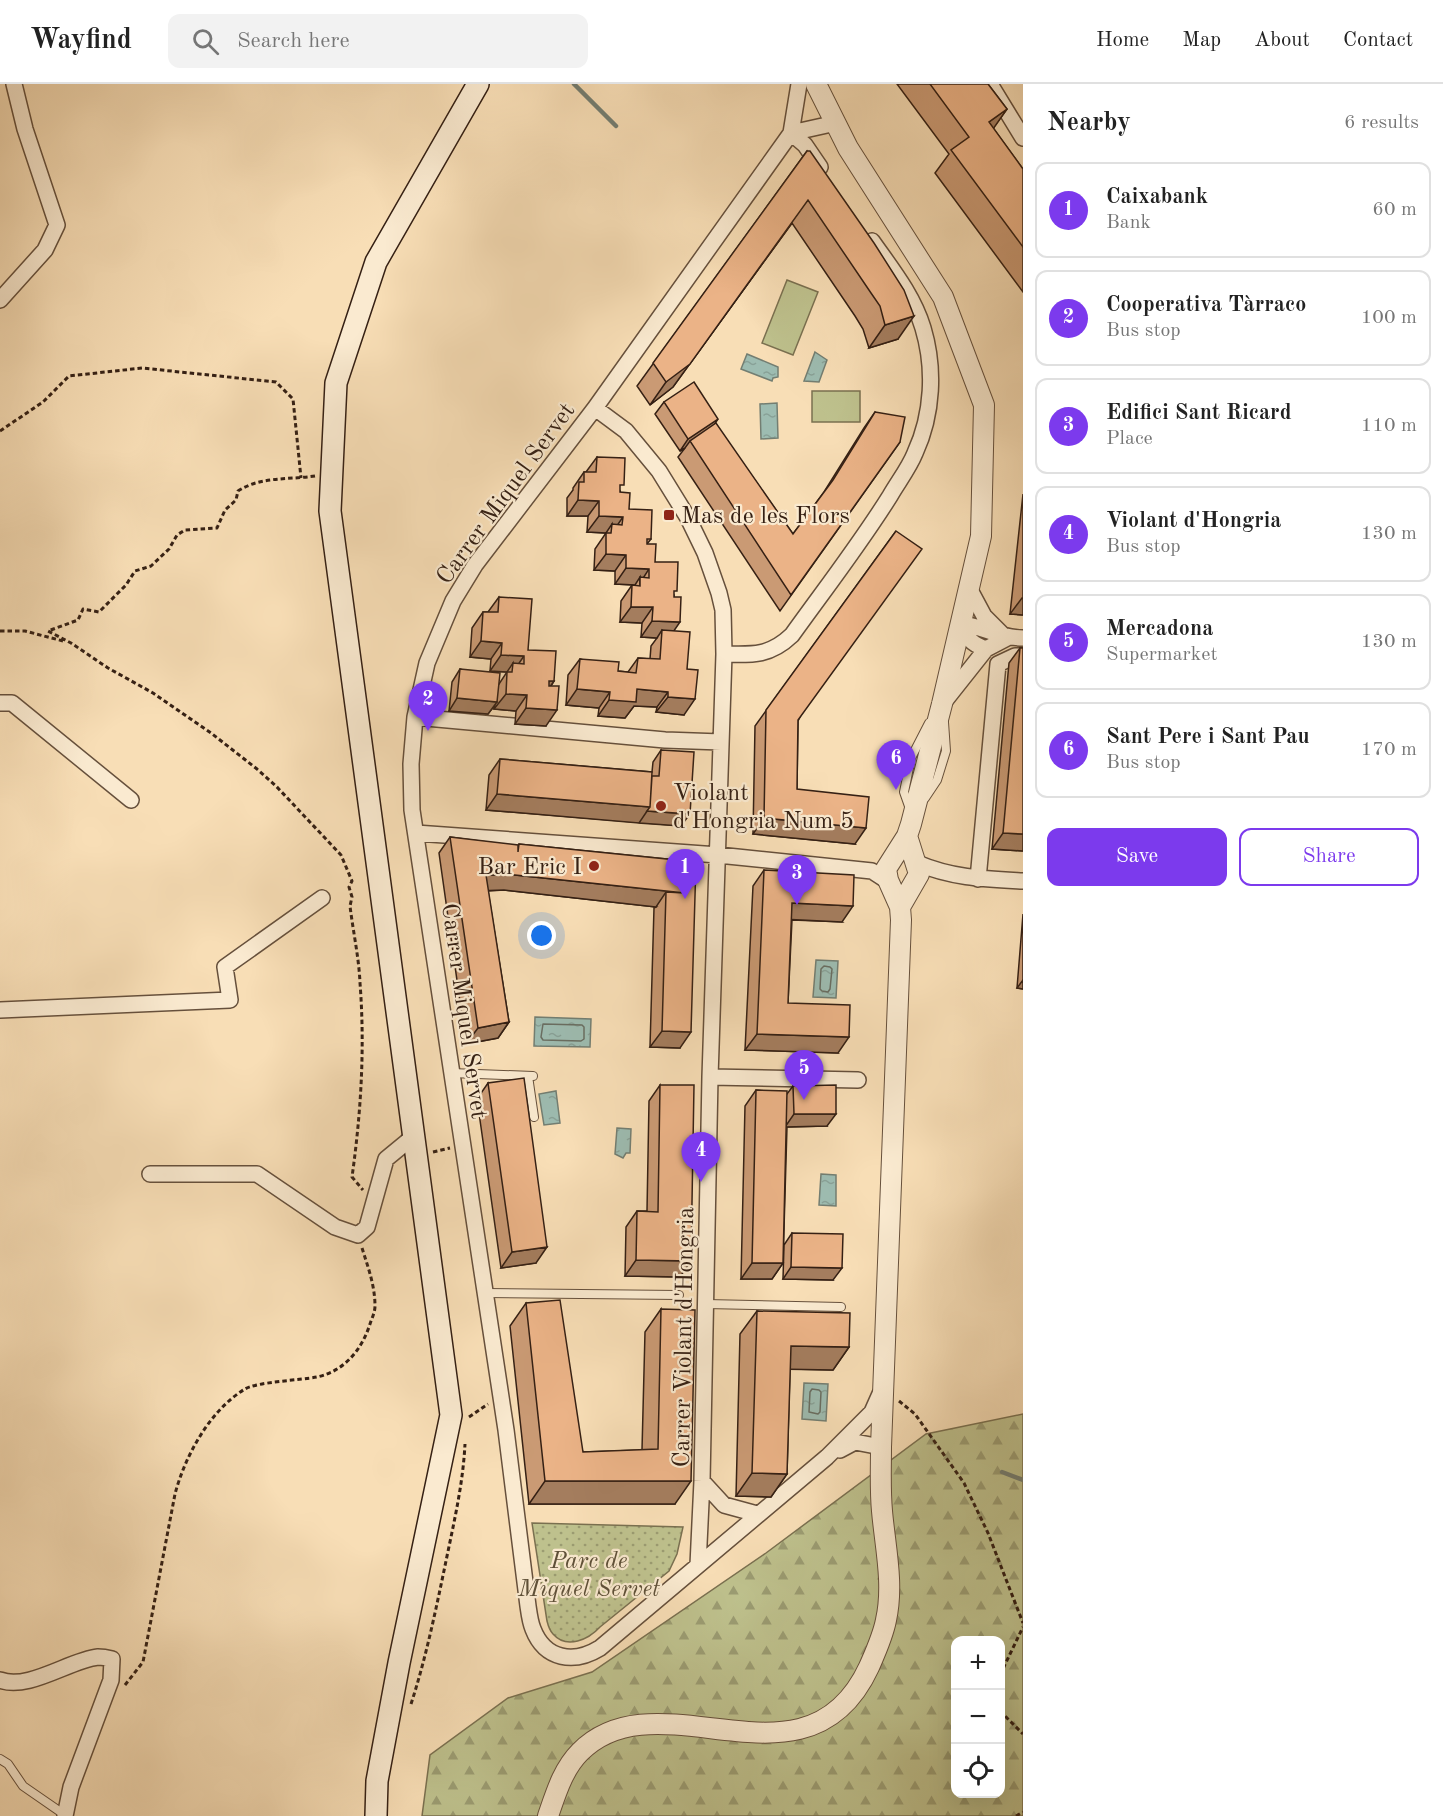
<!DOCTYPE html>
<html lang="en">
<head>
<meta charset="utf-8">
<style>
	:root { --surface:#fff; --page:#f2f2f2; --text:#222; --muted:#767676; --line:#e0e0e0; --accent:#7c3aed }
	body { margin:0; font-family:"Old Standard TT",serif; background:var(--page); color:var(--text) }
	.controls { position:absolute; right:18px; bottom:18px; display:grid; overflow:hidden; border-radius:12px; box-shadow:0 6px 24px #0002 }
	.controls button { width:54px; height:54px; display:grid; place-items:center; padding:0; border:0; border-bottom:2px solid var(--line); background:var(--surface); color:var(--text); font:30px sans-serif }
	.you { position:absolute; left:542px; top:852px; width:21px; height:21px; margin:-15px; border:4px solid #fff; border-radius:50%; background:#1a73e8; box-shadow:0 0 0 9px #1a73e833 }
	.badge { display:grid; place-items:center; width:39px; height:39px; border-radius:50%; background:var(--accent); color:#fff; font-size:20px; font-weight:700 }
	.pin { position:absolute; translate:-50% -50px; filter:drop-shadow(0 2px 3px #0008) }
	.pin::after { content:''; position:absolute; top:32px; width:21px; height:18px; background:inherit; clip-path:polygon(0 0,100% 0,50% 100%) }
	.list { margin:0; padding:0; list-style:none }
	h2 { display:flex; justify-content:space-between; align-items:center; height:78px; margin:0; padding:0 24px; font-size:26px }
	h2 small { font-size:20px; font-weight:400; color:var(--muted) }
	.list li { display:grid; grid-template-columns:39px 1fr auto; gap:18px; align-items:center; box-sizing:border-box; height:96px; margin:0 12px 12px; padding:0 12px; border:2px solid var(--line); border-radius:12px }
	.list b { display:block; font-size:22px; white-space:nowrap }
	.list p { margin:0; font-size:20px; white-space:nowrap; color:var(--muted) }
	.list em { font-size:20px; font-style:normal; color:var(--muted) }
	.actions { display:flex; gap:12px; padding:18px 24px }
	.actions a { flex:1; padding:14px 0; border:2px solid var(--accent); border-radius:12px; text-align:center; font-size:21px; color:var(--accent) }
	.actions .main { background:var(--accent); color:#fff }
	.icon { flex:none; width:33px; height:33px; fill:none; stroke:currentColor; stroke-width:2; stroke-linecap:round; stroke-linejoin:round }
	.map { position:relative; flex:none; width:1023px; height:1732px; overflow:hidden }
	header { display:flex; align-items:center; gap:36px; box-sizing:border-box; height:84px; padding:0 30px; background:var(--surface); border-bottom:2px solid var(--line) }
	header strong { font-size:28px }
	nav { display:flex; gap:33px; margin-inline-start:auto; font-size:21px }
	.search { width:420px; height:54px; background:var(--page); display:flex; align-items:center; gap:15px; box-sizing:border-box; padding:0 21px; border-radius:12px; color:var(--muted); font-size:22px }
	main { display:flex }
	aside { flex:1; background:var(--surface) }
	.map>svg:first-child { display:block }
	.forest { fill:url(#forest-firs); stroke:#7a7050; stroke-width:1.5; fill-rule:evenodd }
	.park { fill:url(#park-dots); stroke:#7a7050; stroke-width:1.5 }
	.pitch { fill:#bec18d; stroke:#7a7050; stroke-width:1.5 }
	.water { fill:url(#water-ripples); stroke:#737e72; stroke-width:1.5 }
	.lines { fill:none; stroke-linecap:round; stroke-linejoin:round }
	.shore { stroke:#696e62; stroke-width:1.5 }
	.stream { stroke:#737e72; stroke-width:4.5 }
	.service-casing { stroke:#66503c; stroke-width:10 }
	.minor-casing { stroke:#66503c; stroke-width:18 }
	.tertiary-casing { stroke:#66503c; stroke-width:22 }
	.secondary-casing { stroke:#352014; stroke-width:24 }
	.path { stroke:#352014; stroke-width:3; stroke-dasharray:4.5 3; stroke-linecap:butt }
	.service { stroke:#faead0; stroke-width:8 }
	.minor { stroke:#faead0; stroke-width:15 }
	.tertiary { stroke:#faead0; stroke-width:20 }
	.secondary { stroke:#faead0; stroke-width:21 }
	.wall { fill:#ca9a74; stroke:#352014; stroke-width:1.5 }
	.shaded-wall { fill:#a47d5e; stroke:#352014; stroke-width:1.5 }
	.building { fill:#ebb387; stroke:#352014; stroke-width:1.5 }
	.poi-dot { fill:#8f2418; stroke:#faead0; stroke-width:2 }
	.labels { text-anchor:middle; stroke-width:4.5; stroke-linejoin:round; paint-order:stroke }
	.street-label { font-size:24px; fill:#352014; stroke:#faead0 }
	.poi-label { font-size:24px; fill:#352014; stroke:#faead0; text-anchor:start }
	.park-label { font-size:24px; font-style:italic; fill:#5e5038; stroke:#faead0 }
</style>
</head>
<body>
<header>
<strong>Wayfind</strong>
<div class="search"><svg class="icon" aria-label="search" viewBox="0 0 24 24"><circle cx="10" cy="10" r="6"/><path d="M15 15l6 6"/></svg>Search here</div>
<nav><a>Home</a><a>Map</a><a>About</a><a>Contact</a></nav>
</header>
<main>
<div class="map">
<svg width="1023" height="1732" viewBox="0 0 1023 1732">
	<defs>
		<pattern id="forest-firs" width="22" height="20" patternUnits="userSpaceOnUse" patternTransform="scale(1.5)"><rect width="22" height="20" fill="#bec18d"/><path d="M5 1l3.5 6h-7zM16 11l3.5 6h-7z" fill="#9b9c72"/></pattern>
		<pattern id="park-dots" width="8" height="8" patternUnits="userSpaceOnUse" patternTransform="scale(1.5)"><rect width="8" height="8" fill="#bec18d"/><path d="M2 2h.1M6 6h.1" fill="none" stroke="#9b9c72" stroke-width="1.8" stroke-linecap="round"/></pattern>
		<pattern id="water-ripples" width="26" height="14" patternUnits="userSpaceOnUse" patternTransform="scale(1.5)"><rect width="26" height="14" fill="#9dbcb1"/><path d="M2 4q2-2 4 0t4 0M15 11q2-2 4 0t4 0" fill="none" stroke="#88a197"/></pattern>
	</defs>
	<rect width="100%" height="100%" fill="#f8deb6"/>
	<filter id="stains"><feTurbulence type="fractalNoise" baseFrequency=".00333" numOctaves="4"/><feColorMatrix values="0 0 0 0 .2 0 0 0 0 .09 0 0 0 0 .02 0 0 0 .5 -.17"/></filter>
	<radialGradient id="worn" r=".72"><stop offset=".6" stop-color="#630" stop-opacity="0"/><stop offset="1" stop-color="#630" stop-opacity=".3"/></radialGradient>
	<path class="forest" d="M1023,1330v402h-601l8,-61 78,-57 84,-26 174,-119 160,-119zM956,1556h44v154h-44z"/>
	<path class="park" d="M532,1439l151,4 -6,27 -8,17 -69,56c-11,12 -33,23 -47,7 -3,-3 -5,-9 -6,-13z"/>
	<path class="pitch" d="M787,196l31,12 -25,63 -31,-12z
		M812,307h48v31h-48z"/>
	<path class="water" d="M815,268l12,8 -8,22 -15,-1z
		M747,270l31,13v10l-5,1 -1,3 -31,-12z
		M777,319l1,35 -17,1 -1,-35z
		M816,876l22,1 -2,37 -23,-1z
		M535,933l56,2 -1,28 -56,-1z
		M556,1007l4,32 -16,2 -5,-31z
		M617,1044l14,1 -1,24h-4l-3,5 -8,-4z
		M821,1090l15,1v31l-17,-1z
		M804,1299l24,1 -2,37 -24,-2z"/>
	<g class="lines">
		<path class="shore" d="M824,882l6,1 2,2 -2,20 -2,3 -6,-1 -2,-2 1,-20z
			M543,940l39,1 2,2v12l-3,2 -38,-1 -2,-3z
			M812,1305l7,1 2,2 -1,20 -2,2 -9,-2 1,-20z"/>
		<path class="stream" d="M574,0l42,42
			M1002,1388l21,8"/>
		<g class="service-casing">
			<path id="service" d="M925,714l12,-18 9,-29 -2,-29
				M910,725l-6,-17 7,-34 18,-35
				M451,989l82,3
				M528,992l6,41
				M485,1209l194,2
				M706,1220l135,3
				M0,1675l8,5 15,22 42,29"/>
		</g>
		<g class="minor-casing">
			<path id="minor" d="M799,0l-8,49 -196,275 -120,157 -22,36 -26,62 -12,54 -4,47 1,46 94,620 22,176c1,7 2,16 5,23 12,31 41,35 67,19l227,-191 45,-45 8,-18
				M990,0l33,54
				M791,49l14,12 15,22
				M791,49l45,-10
				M0,216l45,-50 12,-25 -32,-96 -11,-45
				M595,324l31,23 33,40 29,47 17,35 14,40 4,17 1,44 -14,423 -8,404 -4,84
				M969,504l15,28 18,18
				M961,540c22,2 38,14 62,14
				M961,540c6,14 10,20 25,25
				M724,570c29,1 46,2 68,-19 33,-46 68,-91 98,-139 8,-14 19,-28 25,-43 18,-39 20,-85 8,-125 -10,-33 -32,-60 -51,-87
				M944,618l42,-53 21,-11
				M0,619h12l119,97
				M415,633l250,23 56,2
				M416,749l302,22 154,16 17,11
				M917,779c35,15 68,16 106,18
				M978,795l20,-215 17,-8h8
				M0,926l230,-10 -5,-33 97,-69
				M710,993l148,3
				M150,1090h107l78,53 23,8 9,-8 19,-68 28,-23
				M840,1366l15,-8 26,5
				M702,1397l22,24 33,9
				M0,1596c28,11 70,-20 98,-23 4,0 10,1 14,2l-1,21 -40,107 -6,29"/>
		</g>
		<g class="tertiary-casing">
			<path id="tertiary" d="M900,823l19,-33 -12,-38
				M548,1732c8,-23 15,-47 32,-64 79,-80 226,51 289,-85 7,-16 14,-31 17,-47 8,-36 -1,-74 -4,-109 -2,-21 -1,-43 -1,-64l20,-527 -1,-13 -12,-27 -2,-11 21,-33 4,-12 31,-120 39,-168 3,-131 -41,-108 -95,-149 -32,-64"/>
		</g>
		<g class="secondary-casing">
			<path id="secondary" d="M376,1732l1,-35 22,-118 52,-248 -121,-904 6,-128 40,-121 102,-178"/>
		</g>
		<path class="path" d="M0,347l43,-29 26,-26 73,-8 134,14 17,17 8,79
			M315,392c-26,4 -54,0 -77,15l-2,9 -11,10 -8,18 -32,2 -8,5 -8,14 -18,17 -16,5 -9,14 -27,27 -16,-3 -5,11 -30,11 23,12 37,25 45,25 58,40 46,36 19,17 65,69 11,26 -3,6 3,10 -2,9c3,25 9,52 10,77 5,65 1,130 -8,194l11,13
			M0,547h25l38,10
			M433,1068l17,-4
			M899,1317l16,13 49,69 24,50 35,90
			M469,1333l19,-13
			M1000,1591l23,-48
			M125,1601l18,-23 32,-168c10,-38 35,-84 70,-105 11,-7 57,-9 72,-12 28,-6 45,-28 53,-53 2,-6 5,-12 5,-18 0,-20 -7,-39 -13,-58
			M411,1620c15,-46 25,-95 35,-143 8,-39 17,-77 19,-117
			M1000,1627l23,23
			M1016,1732l7,-4"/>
		<use href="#service" class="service"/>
		<use href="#minor" class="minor"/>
		<use href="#tertiary" class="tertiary"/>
		<use href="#secondary" class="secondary"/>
	</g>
	<path class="wall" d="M897,0h91l19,25 -14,19 30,41v123l-88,-119 14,-19z
		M807,67l91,188 -29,9 -6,-19 -8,-13 -63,-93 -119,164 -23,18 -13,-19z
		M664,318l51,22 78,110 31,-42 40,-64 11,-16 25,30 -120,169 -102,-154 7,-9 -5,3 -25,-37z
		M597,373l23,34 9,18 22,30 -4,5 8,18 19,33v36l13,38 -3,46 -28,-3 1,-5 -23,-1 -9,12 -27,-2 1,-8 -33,-3 2,-30 12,-16 38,12 10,1 10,-14 12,1 1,-13 6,-8 -16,-1 1,-14 -22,-1 1,-21 11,-16h3l-20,-1v-13l-21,-1 1,-21 11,-16 -19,-1 1,-16h-21v-18l6,-8v-2l11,-16h2z
		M1023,410v121l-13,-1z
		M896,447l-98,190 -1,68 58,55 -102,-10 2,-108z
		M499,513l29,53 26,31 -3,5 -5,40 -31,-2 1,-13 -22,-2 1,-4 -7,9 -39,-3 3,-29 8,-13 39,15 8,-12 -17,-1 1,-12 -21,-2 2,-29 11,-16h5z
		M1020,564h3v203l-31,-2 17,-186z
		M661,666l20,76 -195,-16 3,-35 11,-16 152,13 1,-10z
		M450,753l68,9 1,-2 177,18 -16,186 -30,-1 4,-139 2,-1 -152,-17 -16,1 21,131 -11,16 -32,6 -27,-191z
		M764,786l78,52 -50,-2 -4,83 50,50 -93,-3 8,-164z
		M1023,830v75l-6,-1z
		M488,999l48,180 -35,5 -24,-169z
		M660,1001l20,192 -55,-1 1,-49 11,-16h10l2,-110z
		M793,1002l34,40 -40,1 -4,136 -11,16h-31l4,-173 11,-16 31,4z
		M792,1149l41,47 -50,-1 1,-34z
		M526,1219l57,149 59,-2 3,-118 16,-23 14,195h-146l-19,-178z
		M757,1227l92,36 -16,23 -43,-1 -3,105 -16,23 -35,-1 4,-162z"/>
	<path class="shaded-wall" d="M1007,25l-16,23 -2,-10z
		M792,139l-119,164 -23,18 16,-23z
		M914,232l-16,23 -29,9 16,-23z
		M718,335l-8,12 -20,10 -5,7 -5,3 8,-12z
		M578,416l21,1 -11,15h-21z
		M599,432l24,1 -11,16v-9l-6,9 -19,-1z
		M606,470l20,1 -11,16 -21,-1z
		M626,484l23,1 -9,14v-6l-5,8 -20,-1z
		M1022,514h1v17l-13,-1z
		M631,523h22l-11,16 -22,-1z
		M652,537l28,1 -11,16 -7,-8 -5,8 -16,-1z
		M481,557l21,2 -11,16 -21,-2z
		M501,571l23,1 -11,16v-9l-6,9 -17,-1z
		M549,597h5l-11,16z
		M577,605l33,3 -11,16 -33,-3z
		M637,605l31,3 -11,15 -23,-1 -9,12 -27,-2 11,-16z
		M506,610l21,1 -11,16 -22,-2z
		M668,613l27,2 -11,16 -28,-3z
		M457,614l40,4 -9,12 -39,-3z
		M526,624l31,2 -11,16 -31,-2z
		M497,710l153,13 -11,16 -153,-13z
		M647,727l43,3 -9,12 -42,-3z
		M764,734l102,10 -11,16 -102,-10z
		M1003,749l20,1v17l-31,-2z
		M486,791h29l170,18 -19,-1 -10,15 -152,-17 -29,1z
		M792,819l61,3 -11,16 -61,-3z
		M1023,896v9l-6,-1z
		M509,938l-11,16 -32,6 12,-16z
		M662,947l29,1 -11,16 -30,-1z
		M757,950l92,3 -11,16 -93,-3z
		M794,1030h42l-9,12 -42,1z
		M547,1163l-11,16 -35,5 11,-16z
		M636,1176l55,1 -11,16 -55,-1z
		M752,1179h31l-11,16h-31z
		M791,1183l51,1 -9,12 -50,-1z
		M791,1262l58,1 -16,23 -58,-1z
		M752,1389l35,1 -16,23 -35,-1z
		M545,1397h146l-16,23h-146z"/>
	<path class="building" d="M930,0h58l19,25 -18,13 34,47v78l-72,-97 18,-13z
		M807,67h3l64,92 30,47 10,26 -29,9 -5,-19 -9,-13 -63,-93 -118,164 -24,18 -13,-19z
		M694,298l24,37 -30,20 -24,-37z
		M875,328l30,5 -5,25 -109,153 -101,-154 26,-18 77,111 40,-54z
		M597,373l28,1 -1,27h-4v7l10,1 -1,16 23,1 -1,29h-4v5h9l-1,18h23l-1,29h-3v6h7l-1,25 -28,-1 1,-14h-22l1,-22 8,1v-9l9,1v-9l-23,-1v-13l-20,-1v-21h5l1,-9 10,1 1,-8 -24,-1v-15l-21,-1 1,-18h5v-10h12z
		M896,447l26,18 -124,171 -1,69 72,8 -3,31 -102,-10 2,-108z
		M499,513l33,2 -4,51 28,1 -2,30h-5v5h10l-2,24 -31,-2 1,-13 -21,-1 1,-22h5l1,-9 11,1v-8l-23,-1 1,-12 -21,-2 2,-29h15z
		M662,546l28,2 -3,37 11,1 -3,29 -27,-2v-5l-31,-3 -1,13 -27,-2 1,-8 -33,-3 3,-30 39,3 -1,9 18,2 2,-15 22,1z
		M1020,564h3v186l-20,-1z
		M460,585l40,4 -3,29 -40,-4z
		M661,666l33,2 -4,62 -43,-3 3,-4 2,-31h7z
		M500,675l152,13 -2,35 -153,-13z
		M450,753l68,8v7l1,-8 177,18 -5,170 -29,-1 4,-139 19,1 -170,-18h-29l23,147 -31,6z
		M764,786l90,5 -1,31 -61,-3 -4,100 62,2 -1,32 -92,-3z
		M524,994l23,169 -35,5 -24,-169z
		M660,1001h34l-3,176 -55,-1 1,-49 21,1z
		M836,1001v29h-42l-1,-28z
		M756,1006l31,1 -4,172h-31z
		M792,1149l51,1 -1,34 -51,-1z
		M560,1216l23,152 75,-3 3,-140 34,1 -4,171h-146l-19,-178z
		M757,1227l93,2 -1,34 -58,-1 -4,128 -35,-1z"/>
	<g class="poi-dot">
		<rect x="663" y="425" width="12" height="12" rx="3"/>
		<circle cx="661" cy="722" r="6"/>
		<circle cx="594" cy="782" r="6"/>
	</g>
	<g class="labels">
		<g class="street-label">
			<text transform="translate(505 409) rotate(-54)" y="8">Carrer Miquel Servet</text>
			<text transform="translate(465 927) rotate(82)" y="8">Carrer Miquel Servet</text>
			<text transform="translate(683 1253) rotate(-89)" y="8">Carrer Violant d'Hongria</text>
		</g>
		<g class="poi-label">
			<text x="681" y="439">Mas de les Flors</text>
			<text x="673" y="716">Violant<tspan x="673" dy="28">d'Hongria Num 5</tspan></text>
			<text x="582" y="790" text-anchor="end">Bar Eric I</text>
		</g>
		<g class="park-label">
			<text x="589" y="1484">Parc de<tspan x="589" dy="28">Miquel Servet</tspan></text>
		</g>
	</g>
	<rect width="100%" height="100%" filter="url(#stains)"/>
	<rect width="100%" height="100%" fill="url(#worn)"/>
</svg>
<div class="controls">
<button>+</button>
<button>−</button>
<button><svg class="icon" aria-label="locate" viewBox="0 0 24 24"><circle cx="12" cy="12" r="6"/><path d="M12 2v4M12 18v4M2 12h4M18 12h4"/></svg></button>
</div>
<div class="you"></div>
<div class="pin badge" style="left:685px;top:815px">1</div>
<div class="pin badge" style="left:428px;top:647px">2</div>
<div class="pin badge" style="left:797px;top:821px">3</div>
<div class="pin badge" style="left:701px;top:1098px">4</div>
<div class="pin badge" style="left:804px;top:1016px">5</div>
<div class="pin badge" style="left:896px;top:706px">6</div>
</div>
<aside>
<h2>Nearby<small>6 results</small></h2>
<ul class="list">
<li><span class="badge">1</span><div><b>Caixabank</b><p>Bank</p></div><em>60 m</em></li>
<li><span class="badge">2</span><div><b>Cooperativa Tàrraco</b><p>Bus stop</p></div><em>100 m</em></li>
<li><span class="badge">3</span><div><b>Edifici Sant Ricard</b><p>Place</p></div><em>110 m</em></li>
<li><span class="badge">4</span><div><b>Violant d'Hongria</b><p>Bus stop</p></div><em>130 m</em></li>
<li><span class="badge">5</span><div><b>Mercadona</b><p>Supermarket</p></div><em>130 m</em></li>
<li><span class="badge">6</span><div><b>Sant Pere i Sant Pau</b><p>Bus stop</p></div><em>170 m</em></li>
</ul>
<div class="actions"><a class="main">Save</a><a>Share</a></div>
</aside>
</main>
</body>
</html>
